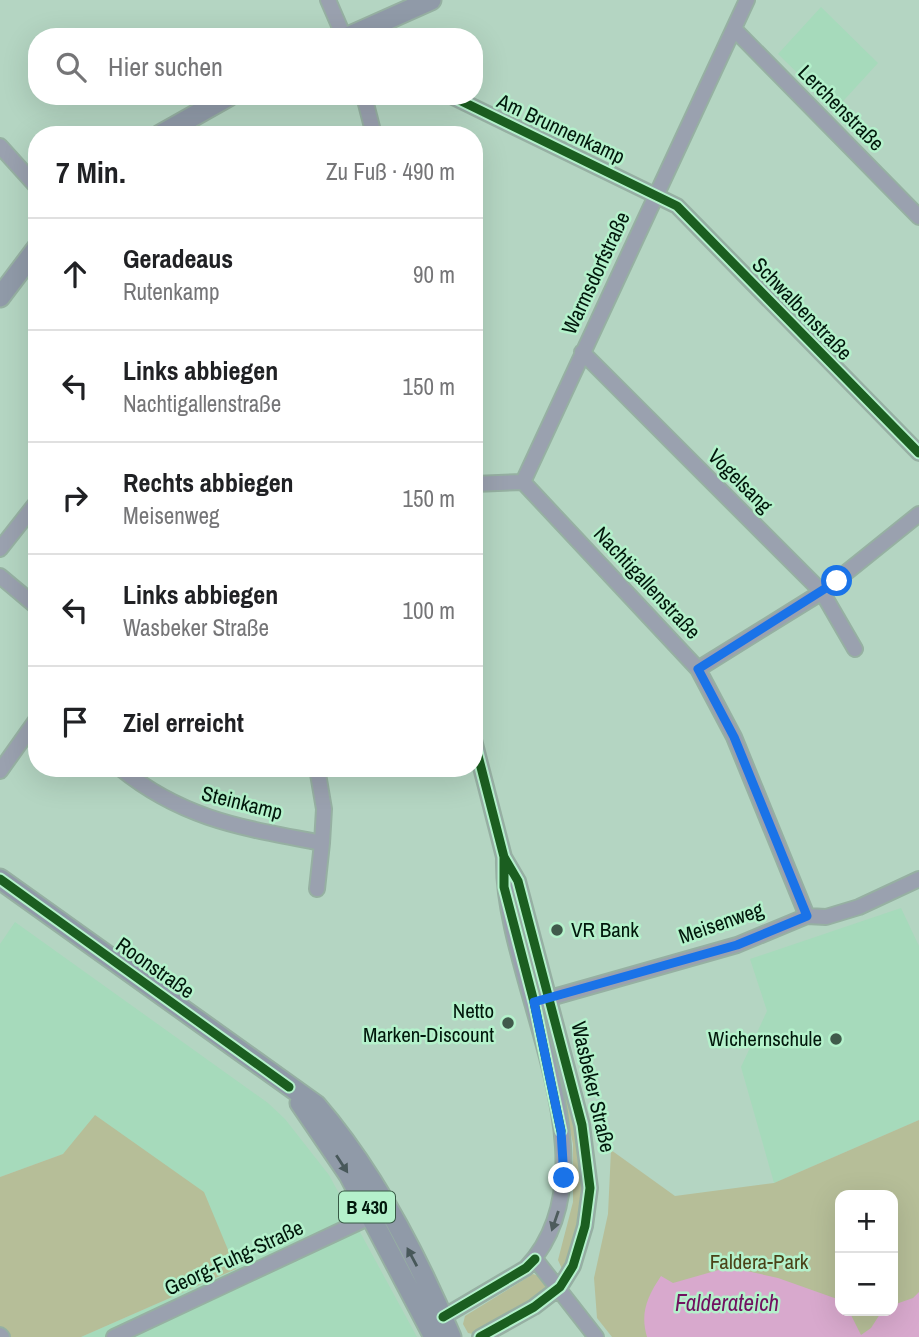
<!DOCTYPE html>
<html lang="de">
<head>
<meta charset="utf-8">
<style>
	:root { --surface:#fff; --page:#f6f6f6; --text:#202124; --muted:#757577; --line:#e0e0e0 }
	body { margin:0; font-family:"Archivo Narrow",sans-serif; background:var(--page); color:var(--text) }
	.controls { position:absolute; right:21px; bottom:21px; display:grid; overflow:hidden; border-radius:14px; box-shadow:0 7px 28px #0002 }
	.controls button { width:63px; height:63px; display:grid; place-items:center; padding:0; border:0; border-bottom:2px solid var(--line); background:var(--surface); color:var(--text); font:35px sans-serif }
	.stop { position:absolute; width:21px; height:21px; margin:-16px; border:5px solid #1a73e8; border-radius:50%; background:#fff }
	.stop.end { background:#1a73e8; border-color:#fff; box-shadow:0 2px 7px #0008 }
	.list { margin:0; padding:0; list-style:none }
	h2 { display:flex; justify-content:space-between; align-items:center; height:91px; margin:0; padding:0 28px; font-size:30px }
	h2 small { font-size:23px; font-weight:400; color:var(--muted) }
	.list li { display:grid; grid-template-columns:46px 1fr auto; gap:21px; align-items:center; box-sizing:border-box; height:112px; padding:0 28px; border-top:2px solid var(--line) }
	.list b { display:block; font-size:26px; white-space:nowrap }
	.list p { margin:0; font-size:23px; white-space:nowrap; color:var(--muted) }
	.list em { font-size:23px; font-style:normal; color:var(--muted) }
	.icon { flex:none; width:38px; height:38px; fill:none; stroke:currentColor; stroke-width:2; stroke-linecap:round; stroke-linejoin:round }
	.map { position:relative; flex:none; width:919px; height:1337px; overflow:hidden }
	.search { position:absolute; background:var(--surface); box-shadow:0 7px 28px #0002; left:28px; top:28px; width:455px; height:77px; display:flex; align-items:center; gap:18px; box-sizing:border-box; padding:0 24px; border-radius:28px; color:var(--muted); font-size:26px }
	.panel { position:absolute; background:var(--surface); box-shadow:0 7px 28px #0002; left:28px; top:126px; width:455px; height:651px; border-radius:28px }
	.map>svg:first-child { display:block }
	.built { fill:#a6dabb }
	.green { fill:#b6be98; fill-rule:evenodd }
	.water { fill:#d8a9cd }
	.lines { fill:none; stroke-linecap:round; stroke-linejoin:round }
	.minor-casing { stroke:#96b0a2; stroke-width:18 }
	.major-casing { stroke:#96b0a2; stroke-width:23 }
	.minor { stroke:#9aa1af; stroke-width:14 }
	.major { stroke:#909aa8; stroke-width:19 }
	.cycleway-casing { stroke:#b4f1cb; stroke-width:13 }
	.cycleway { stroke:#1b5e20; stroke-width:9 }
	.oneway { fill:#48585a }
	.oneway2 { fill:#4e5c5d }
	.route { stroke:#1a73e8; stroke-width:9 }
	.poi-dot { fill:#405a4b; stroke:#b4f1cb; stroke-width:2.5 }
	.labels { text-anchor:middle; stroke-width:5; stroke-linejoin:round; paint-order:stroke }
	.shield { fill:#b4f1cb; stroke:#375845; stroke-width:2 }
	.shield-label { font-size:19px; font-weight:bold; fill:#01170b }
	.street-label { font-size:21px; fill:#01170b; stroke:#b4f1cb }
	.poi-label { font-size:21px; fill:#01170b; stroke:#b4f1cb; text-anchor:end }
	.park-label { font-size:21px; fill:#4b4218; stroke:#b4f1cb }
	.water-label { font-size:23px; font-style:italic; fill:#711160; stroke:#b4f1cb }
</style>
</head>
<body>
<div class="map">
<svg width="919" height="1337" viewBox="0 0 919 1337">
	<rect width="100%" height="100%" fill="#b4d5c2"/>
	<path class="built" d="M821,7l57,56 -43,47 -57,-56z
		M901,908l18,38v174l-145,63 -33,-116 26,-56 -17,-52z
		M15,922l253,181 17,16 44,56 88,162h-336l155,-68 -173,-115 -63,23v-233z"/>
	<path class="green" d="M552,1045h4c19,78 47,149 7,226l-5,-11 15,-58v-58z
		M95,1115l109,77 32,77 -155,68h-81v-160l63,-23z
		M919,1120v217h-307l-15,-19 -3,-40 14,-64 3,-64 64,46 99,-13zM840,1195h53v116h-53z
		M533,1274l11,4 4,6c-6,17 -58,40 -75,50l-5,-1 -5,-9 2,-8z"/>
	<path class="water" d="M729,1267l49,11 62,22v11h9l12,24 10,-7 11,-17h11v-6l20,-7 6,-6v45h-272c-7,-24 0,-40 14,-61l12,7z"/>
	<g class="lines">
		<g class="minor-casing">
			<path id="minor" d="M328,0l16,37
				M734,29l185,188
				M364,96l10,39
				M451,96l226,110 242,247
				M0,146l37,41
				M582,352l240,240 33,57
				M523,482l175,187 36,68 73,179
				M474,484l49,-2 224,-482
				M0,549l37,-47
				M0,576l37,31
				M698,669l124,-77 97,-78
				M474,740l30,117 14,24 64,244 8,63 -5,38 -12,40 -13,21 -26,20 -54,30
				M120,768c64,52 124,60 202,75l2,-34 -7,-41
				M0,771l37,-52
				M317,889l5,-46
				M543,1000l194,-55 70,-29 19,1 33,-10 60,-28
				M535,1259l61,78
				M438,1326l5,-9 83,-49c97,-103 -25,-289 -22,-409
				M0,1335l2,2
				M114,1337l258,-121"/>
		</g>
		<g class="major-casing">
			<path id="major" d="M348,37l83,-37
				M160,135l69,-39
				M0,297l37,-49
				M0,879l316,226c56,65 102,153 135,232
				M300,1103l49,72 85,162"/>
		</g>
		<use href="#minor" class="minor"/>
		<use href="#major" class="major"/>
		<g class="cycleway-casing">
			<path id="cycleway" d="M451,96l226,110 242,247
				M474,740l30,117 14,24 64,244 8,63 -5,38 -12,40 -13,21 -26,20 -54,30
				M504,857v30l30,115 27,129
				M0,879l289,208
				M443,1317l83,-49 9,-9"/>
		</g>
		<use href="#cycleway" class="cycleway"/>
	</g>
	<defs><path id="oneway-solid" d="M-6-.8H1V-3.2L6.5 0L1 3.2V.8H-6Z" transform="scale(1.75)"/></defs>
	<g class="oneway">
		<use href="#oneway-solid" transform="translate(342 1164) rotate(57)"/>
		<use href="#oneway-solid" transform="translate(412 1257) rotate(-118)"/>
	</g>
	<use class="oneway2" href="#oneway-solid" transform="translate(555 1221) rotate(109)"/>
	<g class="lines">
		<path class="route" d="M564,1178l-3,-47 -27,-129 203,-57 70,-29 -73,-179 -36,-68 139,-88"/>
	</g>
	<g class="poi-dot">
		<circle cx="557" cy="930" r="7"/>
		<circle cx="508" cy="1023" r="7"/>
		<circle cx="836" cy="1039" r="7"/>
	</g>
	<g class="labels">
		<rect class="shield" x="339" y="1191.5" width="56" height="31" rx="5"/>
		<g class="shield-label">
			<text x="367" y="1214">B 430</text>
		</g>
		<g class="street-label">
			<text transform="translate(841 108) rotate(45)" y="7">Lerchenstraße</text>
			<text transform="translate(561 129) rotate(25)" y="7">Am Brunnenkamp</text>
			<text transform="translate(596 273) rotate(-65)" y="7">Warmsdorfstraße</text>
			<text transform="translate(802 309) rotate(46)" y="7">Schwalbenstraße</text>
			<text transform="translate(740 481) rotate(45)" y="7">Vogelsang</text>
			<text transform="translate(647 583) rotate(47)" y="7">Nachtigallenstraße</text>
			<text transform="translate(242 803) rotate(14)" y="7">Steinkamp</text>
			<text transform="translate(721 923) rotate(-19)" y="7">Meisenweg</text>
			<text transform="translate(155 968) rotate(35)" y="7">Roonstraße</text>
			<text transform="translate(593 1087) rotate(77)" y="7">Wasbeker Straße</text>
			<text transform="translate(234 1258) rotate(-25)" y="7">Georg-Fuhg-Straße</text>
		</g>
		<g class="poi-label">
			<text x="571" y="937" text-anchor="start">VR Bank</text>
			<text x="494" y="1018">Netto<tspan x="494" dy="24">Marken-Discount</tspan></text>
			<text x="822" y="1046">Wichernschule</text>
		</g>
		<g class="park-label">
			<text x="759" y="1269">Faldera-Park</text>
		</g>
		<g class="water-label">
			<text x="727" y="1311">Falderateich</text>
		</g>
	</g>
</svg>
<div class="controls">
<button>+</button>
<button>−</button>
</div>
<div class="stop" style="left:837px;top:581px"></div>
<div class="stop end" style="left:564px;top:1178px"></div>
<div class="search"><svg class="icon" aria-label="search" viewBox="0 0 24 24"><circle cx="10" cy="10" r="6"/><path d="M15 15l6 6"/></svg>Hier suchen</div>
<section class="panel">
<h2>7 Min.<small>Zu Fuß · 490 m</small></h2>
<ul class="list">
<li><svg class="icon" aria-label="ahead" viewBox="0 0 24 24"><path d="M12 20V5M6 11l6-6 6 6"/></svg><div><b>Geradeaus</b><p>Rutenkamp</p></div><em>90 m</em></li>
<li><svg class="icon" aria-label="left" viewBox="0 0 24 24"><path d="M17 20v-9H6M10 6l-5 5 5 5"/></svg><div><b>Links abbiegen</b><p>Nachtigallenstraße</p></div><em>150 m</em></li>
<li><svg class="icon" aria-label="right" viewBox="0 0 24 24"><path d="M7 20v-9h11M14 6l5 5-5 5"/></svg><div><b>Rechts abbiegen</b><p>Meisenweg</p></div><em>150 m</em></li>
<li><svg class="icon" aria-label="left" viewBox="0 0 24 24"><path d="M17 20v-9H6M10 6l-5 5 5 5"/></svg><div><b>Links abbiegen</b><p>Wasbeker Straße</p></div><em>100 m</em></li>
<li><svg class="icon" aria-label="arrive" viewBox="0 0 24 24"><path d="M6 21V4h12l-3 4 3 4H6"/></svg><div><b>Ziel erreicht</b></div></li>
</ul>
</section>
</div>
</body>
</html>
